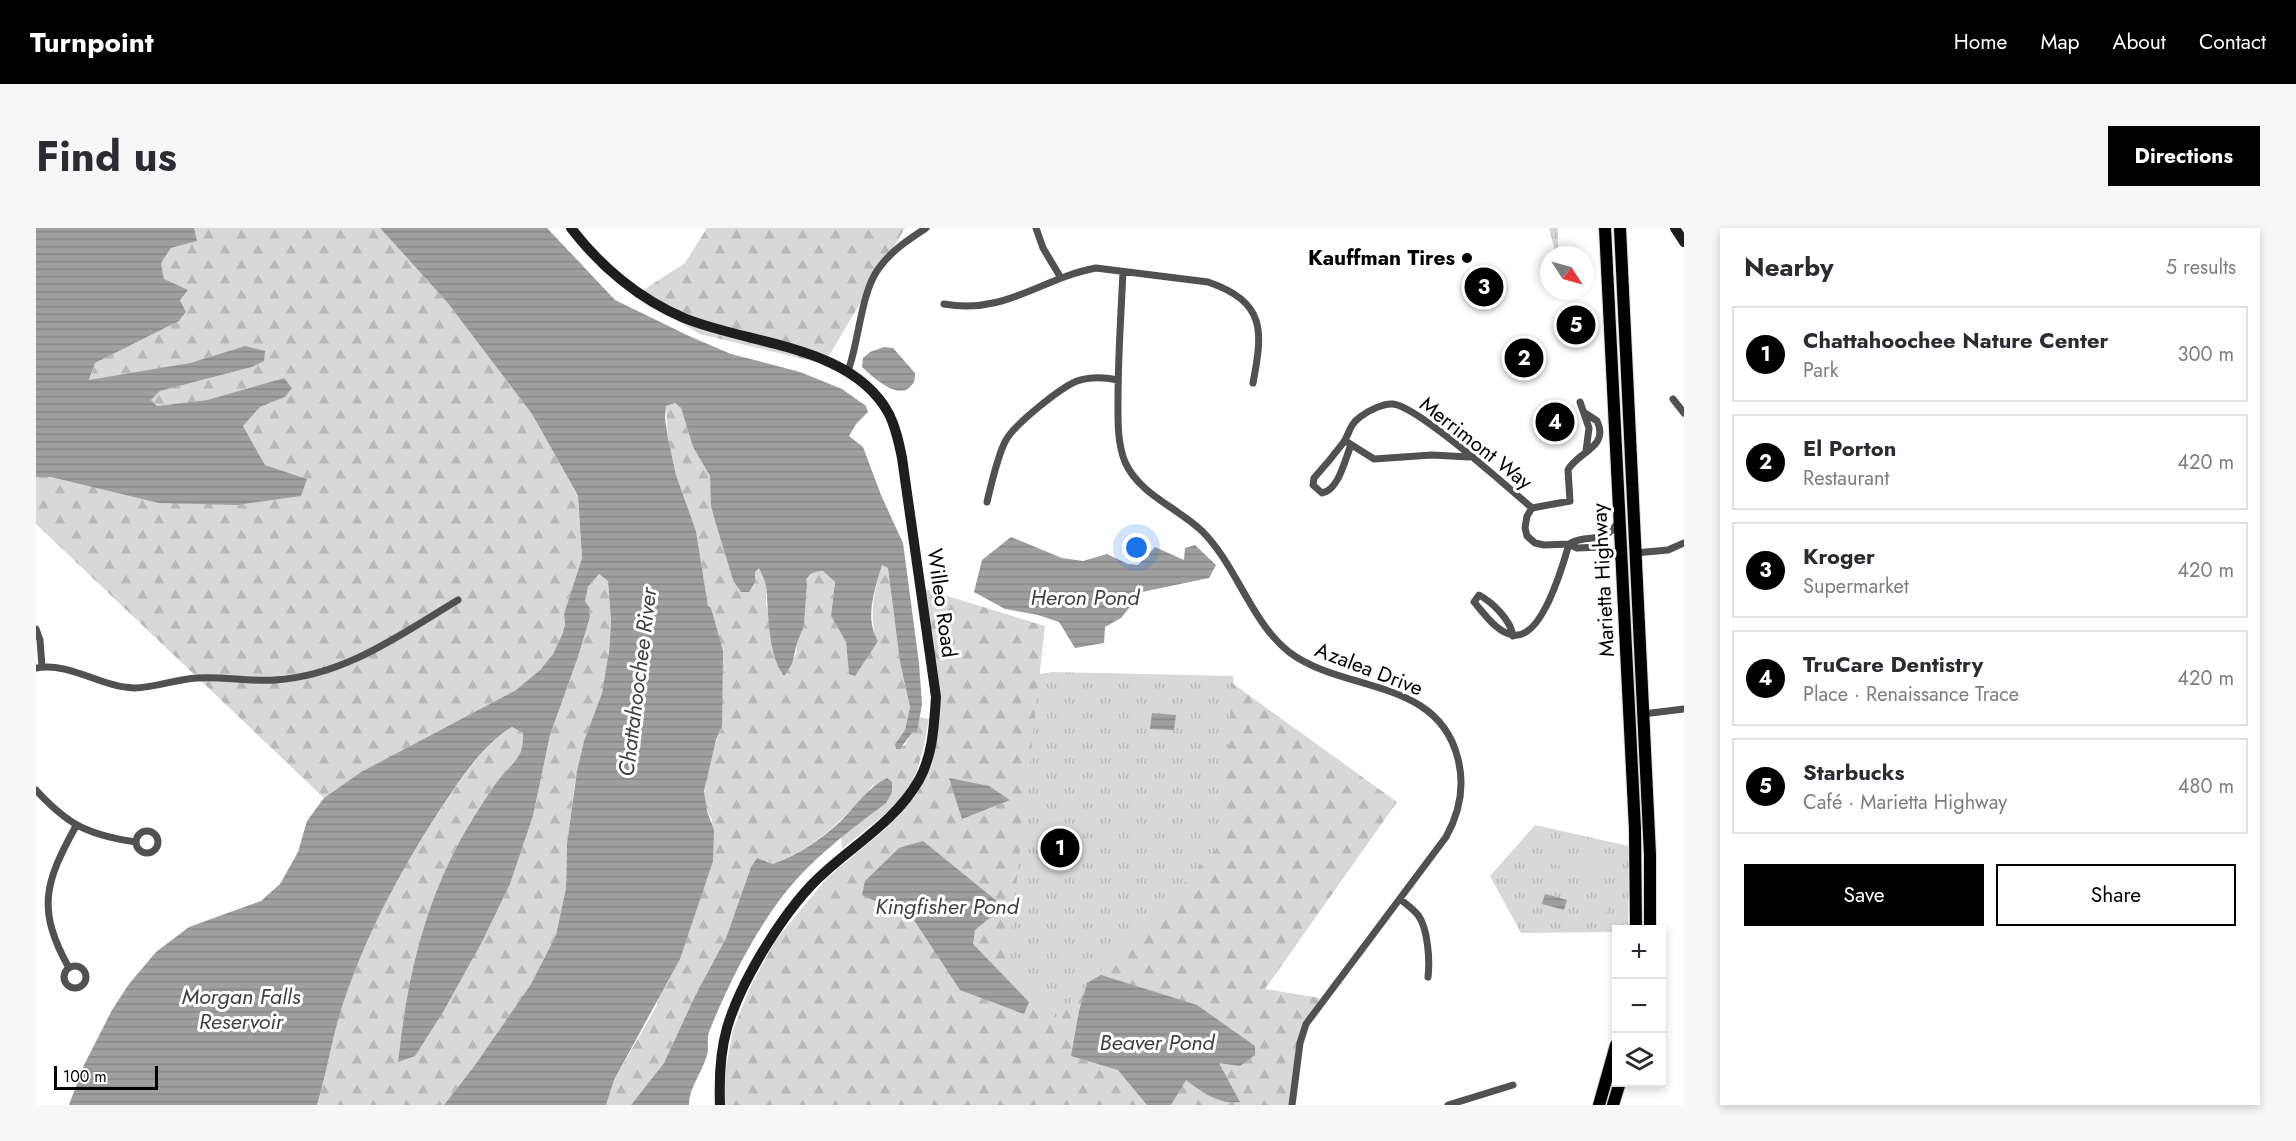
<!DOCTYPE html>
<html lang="en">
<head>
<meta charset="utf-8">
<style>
	:root { --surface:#fff; --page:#f7f7f7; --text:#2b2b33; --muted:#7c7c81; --line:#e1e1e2; --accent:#000 }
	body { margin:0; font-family:Jost,sans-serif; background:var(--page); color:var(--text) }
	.controls { position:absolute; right:18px; bottom:18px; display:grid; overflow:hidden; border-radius:0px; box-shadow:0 3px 9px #0003 }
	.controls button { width:54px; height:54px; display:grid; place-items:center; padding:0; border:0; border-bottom:2px solid var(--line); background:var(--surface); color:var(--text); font:30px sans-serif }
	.compass { position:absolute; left:1504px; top:18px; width:54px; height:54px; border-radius:50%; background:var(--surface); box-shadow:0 3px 9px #0003; rotate:126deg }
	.scale { position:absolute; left:18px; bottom:15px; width:104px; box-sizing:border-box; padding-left:6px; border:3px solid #000; border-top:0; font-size:16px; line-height:21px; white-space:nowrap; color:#000; -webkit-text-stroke:4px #fff; paint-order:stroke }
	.you { position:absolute; left:1101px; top:320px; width:21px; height:21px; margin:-15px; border:4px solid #fff; border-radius:50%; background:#1a73e8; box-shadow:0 0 0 9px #1a73e833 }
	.badge { display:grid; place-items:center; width:39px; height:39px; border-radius:50%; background:var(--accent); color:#fff; font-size:20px; font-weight:700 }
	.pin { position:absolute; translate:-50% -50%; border:3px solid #fff; box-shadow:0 2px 6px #0006 }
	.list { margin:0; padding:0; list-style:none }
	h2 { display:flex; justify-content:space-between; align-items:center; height:78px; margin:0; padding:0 24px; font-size:26px }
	h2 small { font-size:20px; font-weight:400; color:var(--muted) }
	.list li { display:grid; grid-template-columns:39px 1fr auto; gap:18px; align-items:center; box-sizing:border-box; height:96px; margin:0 12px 12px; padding:0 12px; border:2px solid var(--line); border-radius:0px }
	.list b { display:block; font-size:22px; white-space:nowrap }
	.list p { margin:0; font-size:20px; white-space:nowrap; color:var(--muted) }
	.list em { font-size:20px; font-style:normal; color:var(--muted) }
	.actions { display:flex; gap:12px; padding:18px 24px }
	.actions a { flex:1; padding:14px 0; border:2px solid var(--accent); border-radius:0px; text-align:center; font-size:21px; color:var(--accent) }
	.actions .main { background:var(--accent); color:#fff }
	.icon { flex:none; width:33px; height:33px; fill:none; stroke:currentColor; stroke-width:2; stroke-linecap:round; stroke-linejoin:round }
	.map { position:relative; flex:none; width:1648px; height:877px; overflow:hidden; border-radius:0px }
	header { display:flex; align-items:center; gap:36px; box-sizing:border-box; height:84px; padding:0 30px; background:var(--accent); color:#fff }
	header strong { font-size:28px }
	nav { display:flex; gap:33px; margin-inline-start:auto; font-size:21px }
	.intro { display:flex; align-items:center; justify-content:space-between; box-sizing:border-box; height:144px; padding:0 36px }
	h1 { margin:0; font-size:42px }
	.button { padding:15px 27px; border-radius:0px; background:var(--accent); color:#fff; font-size:21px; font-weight:700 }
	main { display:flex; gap:36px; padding:0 36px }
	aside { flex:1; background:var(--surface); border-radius:0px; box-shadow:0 3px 9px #0003 }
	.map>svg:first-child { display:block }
	.grass { fill:url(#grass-tufts) }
	.forest { fill:url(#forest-firs) }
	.pitch { fill:#d8d8d8 }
	.water { fill:url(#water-rules) }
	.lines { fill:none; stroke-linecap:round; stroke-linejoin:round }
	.highway-casing { stroke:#dbdbdb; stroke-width:14 }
	.street { stroke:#515151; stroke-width:7 }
	.secondary { stroke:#1e1e1e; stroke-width:10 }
	.highway { stroke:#000; stroke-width:12 }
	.poi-dot { fill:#000; stroke:#fff; stroke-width:2 }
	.labels { text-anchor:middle; stroke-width:6; stroke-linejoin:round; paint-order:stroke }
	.poi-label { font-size:21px; font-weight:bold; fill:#000; stroke:#fff; text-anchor:end }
	.street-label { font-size:21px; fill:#000; stroke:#fff }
	.water-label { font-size:22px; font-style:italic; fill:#404040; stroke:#fff }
</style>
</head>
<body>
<header>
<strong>Turnpoint</strong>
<nav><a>Home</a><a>Map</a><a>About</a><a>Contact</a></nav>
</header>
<div class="intro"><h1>Find us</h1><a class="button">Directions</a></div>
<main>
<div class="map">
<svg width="1648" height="877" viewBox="0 0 1648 877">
	<defs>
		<pattern id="grass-tufts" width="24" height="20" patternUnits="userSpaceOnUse" patternTransform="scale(1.5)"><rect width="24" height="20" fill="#d8d8d8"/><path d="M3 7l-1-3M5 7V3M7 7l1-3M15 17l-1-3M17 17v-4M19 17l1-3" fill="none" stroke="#b8b8b8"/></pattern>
		<pattern id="forest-firs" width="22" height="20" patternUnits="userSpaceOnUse" patternTransform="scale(1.5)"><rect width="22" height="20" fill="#d8d8d8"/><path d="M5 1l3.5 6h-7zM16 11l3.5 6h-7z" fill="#b8b8b8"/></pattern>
		<pattern id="water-rules" width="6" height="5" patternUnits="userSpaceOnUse" patternTransform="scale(1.5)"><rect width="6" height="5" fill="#9f9f9f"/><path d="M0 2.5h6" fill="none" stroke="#878787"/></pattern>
	</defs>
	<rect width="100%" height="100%" fill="#fff"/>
	<path class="grass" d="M1513,0h9v27h-6l3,-4z
		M1016,444l181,4 43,427 -541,2 183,-302 24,-44v-69z
		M1499,597l94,21 -1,83 -12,1v2l-95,1 -31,-57z"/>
	<path class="forest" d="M158,0h186l67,74 85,112 46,83 4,61 -18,56 1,11 -3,10 -9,19 -13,16 -24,20 -155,82 -37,26 -288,-274v-47l271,2 -42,-14 -22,-39 17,-19 25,-10 -1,-19 -77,22 -50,6 -6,-6 9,-9 92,-24 -7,-21 -55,17 -101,18 6,-18 84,-42 7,-8 -6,-13 -16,-21 -3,-16 10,-15 25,-7z
		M671,0h198l-81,136 -124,-30 -66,-38 51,-33z
		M639,175l6,5 12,39 17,29 2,30 21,74 22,2v-10l4,-5 7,17v19l15,71 15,-20 1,-11 7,-17 3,-42 -1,-4 9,-9h8l12,11 -4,34 15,26 3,32 26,-36c-5,-29 -1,-45 7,-73l6,3 12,94 10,45 -5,23 -10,14 1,5 9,-4 7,-12 5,-1 2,-15 10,2c-4,20 -7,40 -15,59 -15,30 -47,50 -72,71l-1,-12 14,-11 19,-42c-28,34 -59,64 -101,80l-6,-3 -16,6 -25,71 -31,58 -31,67 -33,42h-25l8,-25 42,-73 56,-187c-3,-6 -6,-11 -7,-18 -3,-17 10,-60 17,-76l-14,-120 -12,-75 -20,-56 -8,-37 -2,-32z
		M563,346l9,7 3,40 -3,41 -6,31 -18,48 -9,41 -8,61 -1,45 -10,47 -25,49 -56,81 -31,40h-127c10,-33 15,-68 26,-101 23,-71 59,-137 101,-199 19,-28 38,-59 68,-78l11,6c0,5 1,13 -2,18 -5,12 -18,22 -25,32 -16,23 -31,46 -43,71 -33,66 -47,135 -55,208l85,-122 27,-56 23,-68 17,-81 28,-78 12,-40 -1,-10 -4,-6 3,-14z
		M882,359l127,39 -38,342 49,50 166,-175 10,-160 165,119 -132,187 55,9 -20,38 -11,69h-566l2,-33 8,-42 16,-40 26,-49 52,-63 57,-48 17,-18 16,-18 15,-30 4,-29z"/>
	<path class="pitch" d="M1508,622l23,6 -3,11 -24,-6z
		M1549,632l24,7 -3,11 -24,-6z
		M1546,647l23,6 -3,12 -24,-7z
		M1547,676l24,6 -4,12 -23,-7z"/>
	<path class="water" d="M0,0h158l3,13 -26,7 -10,15 3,16 24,11 -8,10 6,12 -7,9 -84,42 -6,17 101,-17 55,-17 20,5 -1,10 -12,6 -92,24 -9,9 6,6 50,-6 77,-22 8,10 -7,9 -25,10 -17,19 22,39 42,14 -6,17 -64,9 -78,-2 -108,-26h-15z
		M344,0h167l68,72 74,36 42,18 69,18 42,17 24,17 2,6 -12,12 -7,12 14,11 18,48 22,48 16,120 3,41 -5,28 -5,1 -12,16h-4l-1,-5 10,-14 5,-23 -10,-45 -12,-94 -6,-3c-7,24 -18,53 -4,76l-23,35 -6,-2 -3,-32 -15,-26 4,-34 -12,-11c-9,0 -12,2 -17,9l1,4 -3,42 -7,17 -5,21 -8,12c-17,-22 -15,-64 -18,-90 -1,-6 -5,-13 -7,-18l-4,4v10l-6,10h-8l-8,-12 -17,-56 -5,-18 -1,-30 -17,-29 -12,-39 -6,-5 -9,3 -1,12 3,20 8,37 20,56 12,75 3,2 12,43 -1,75 -6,14 -12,51 3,20 7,19 -1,31 -33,98 -66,121 -8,25h-162l31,-40 56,-81 25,-49 10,-47 1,-45 10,-72 7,-30 18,-48 7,-41 2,-31 -3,-40 -9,-7 -11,13 -3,14 4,6 1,10 -12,40 -28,78 -17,81 -23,68 -27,56 -40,72 -28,44 -17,6c8,-73 22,-142 55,-208 12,-24 27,-48 43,-71 7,-10 20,-20 25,-32 2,-5 2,-13 2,-18l-11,-6c-28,17 -48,47 -66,74 -42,63 -79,130 -103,203 -11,33 -16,68 -26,101h-248l15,-40 28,-55 17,-26 27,-32 33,-25 72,-26 19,-17 18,-32 9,-31 17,-23 37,-26 155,-82 24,-20 13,-16 9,-19 3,-10 -1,-11 18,-56 -4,-62 -46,-82 -85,-112z
		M848,119l9,1 22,25c0,5 0,9 -4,13 -13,15 -38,-9 -49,-19l1,-9 7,-6z
		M975,309l51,21 21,3 24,-7 21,10 10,1 17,-18 29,13 1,-12 10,-3 21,20 -7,13 -67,14 -21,26 -16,9 -1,16 -29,5 -16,-26 -21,-7 -33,-6 -31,-17 8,-32z
		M1116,485l24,2 -2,15 -24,-1z
		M851,550l5,4v10l-6,11c-32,24 -64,48 -91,78 -36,41 -65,99 -86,151 -3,8 1,18 -3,26 -5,16 -17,30 -17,47h-58l33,-42 31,-67 31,-58 25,-71 6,-9 16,6c25,-9 47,-24 67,-42 15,-15 27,-34 47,-44z
		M913,550l40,8 21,14 -48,19z
		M887,613l75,61 1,8 -24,20 -2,14 56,58 -5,12 -64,-24 -48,-73 -50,-22 3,-14 34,-33z
		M1509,666l22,6 -3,10 -22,-6z
		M1065,747l96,30 58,41v9l-15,11 -21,-3 21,39c-20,3 -39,-10 -54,-22l-15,25h-24l-29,-35 -47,-14 8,-45 8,-28z"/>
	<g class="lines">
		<g class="highway-casing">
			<path id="highway" d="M1569,0l30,601 1,101
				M1584,0l30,627v75
				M1563,877l17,-60
				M1577,877l7,-23"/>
		</g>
		<path class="street" d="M1000,0l7,20 18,30
			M1087,44c-2,42 -5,85 -5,127 0,21 -1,43 7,63 14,32 53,46 77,69 35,35 49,91 87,121 54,41 149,25 169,107 7,28 2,53 -12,78l-140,187 -6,19 -8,62
			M908,76c62,11 97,-26 152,-36l112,14c58,20 55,49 45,101
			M812,143c11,-29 13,-80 31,-103 13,-18 29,-28 47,-40
			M1637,171l11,14
			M1544,174l9,26 -3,23
			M1549,185l12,8c13,26 -20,31 -29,49l2,31 -38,7 -5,8 -2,12 2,8 8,7 9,2 25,-1 8,4 26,-1 10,4 6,7
			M1311,214l27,17 58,-4 37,2
			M1315,217c-6,14 -12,45 -29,48l-9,-8 1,-7c10,-11 20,-23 29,-35 7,-9 5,-17 17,-26 8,-6 23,-14 33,-13 26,3 114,83 139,104
			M951,274c4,-17 11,-48 19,-62 9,-16 54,-52 71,-59 14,-5 27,-4 41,-1
			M1533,316c20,-12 34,3 49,-22
			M1599,325l33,-3 16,-7
			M0,401l4,11 2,27
			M1477,408c-2,-16 -21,-34 -34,-41l-5,7c10,11 23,31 39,33 29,5 50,-70 56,-91
			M0,440c35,-6 64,19 98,20 21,0 42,-9 63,-10 26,-2 52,4 78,2 69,-4 125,-45 183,-80
			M1607,486l41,-5
			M0,562c33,36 53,45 100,52
			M100 614a11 11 0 1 1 22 0a11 11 0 1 1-22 0Z
			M1364,671c6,5 13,10 18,16 10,13 12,46 10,62
			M28 749a11 11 0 1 1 22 0a11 11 0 1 1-22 0Z
			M33,740c-33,-59 -24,-86 7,-142
			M1412,877l65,-20"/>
		<path class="secondary" d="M535,0c29,38 68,71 113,90 66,27 168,27 205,96 7,14 10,29 13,44l34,239c-2,28 -3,58 -17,83 -22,39 -62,63 -94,92 -38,33 -84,108 -98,156 -7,25 -8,52 -7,77
			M1639,0l9,14"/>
		<use href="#highway" class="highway"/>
	</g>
	<circle class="poi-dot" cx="1431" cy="30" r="6"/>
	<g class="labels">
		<g class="poi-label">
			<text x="1419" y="37">Kauffman Tires</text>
		</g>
		<g class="street-label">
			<text transform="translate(1440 215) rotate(38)" y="7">Merrimont Way</text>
			<text transform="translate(1567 352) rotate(-93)" y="7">Marietta Highway</text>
			<text transform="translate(906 375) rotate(82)" y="7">Willeo Road</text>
			<text transform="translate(1333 441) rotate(21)" y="7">Azalea Drive</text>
		</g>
		<g class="water-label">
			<text x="1049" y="377">Heron Pond</text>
			<text transform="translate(601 454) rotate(-83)" y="8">Chattahoochee River</text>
			<text x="911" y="686">Kingfisher Pond</text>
			<text x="205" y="776">Morgan Falls<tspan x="205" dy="25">Reservoir</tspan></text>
			<text x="1121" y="822">Beaver Pond</text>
		</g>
	</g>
</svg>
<div class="controls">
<button>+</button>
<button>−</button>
<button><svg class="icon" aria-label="layers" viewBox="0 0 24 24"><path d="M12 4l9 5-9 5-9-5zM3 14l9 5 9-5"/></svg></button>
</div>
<svg class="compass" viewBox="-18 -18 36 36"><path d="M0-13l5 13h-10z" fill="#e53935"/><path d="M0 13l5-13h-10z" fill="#7c7c81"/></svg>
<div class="scale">100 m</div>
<div class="you"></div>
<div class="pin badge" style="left:1024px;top:620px">1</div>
<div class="pin badge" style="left:1488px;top:130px">2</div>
<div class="pin badge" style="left:1448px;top:59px">3</div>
<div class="pin badge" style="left:1519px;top:194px">4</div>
<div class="pin badge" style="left:1540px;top:97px">5</div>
</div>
<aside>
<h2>Nearby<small>5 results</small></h2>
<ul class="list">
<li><span class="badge">1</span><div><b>Chattahoochee Nature Center</b><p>Park</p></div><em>300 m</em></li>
<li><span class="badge">2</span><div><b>El Porton</b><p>Restaurant</p></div><em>420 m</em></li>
<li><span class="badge">3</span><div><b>Kroger</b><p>Supermarket</p></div><em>420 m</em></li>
<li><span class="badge">4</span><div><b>TruCare Dentistry</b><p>Place · Renaissance Trace</p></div><em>420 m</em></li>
<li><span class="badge">5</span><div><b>Starbucks</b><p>Café · Marietta Highway</p></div><em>480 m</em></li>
</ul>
<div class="actions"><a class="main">Save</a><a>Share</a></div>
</aside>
</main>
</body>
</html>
